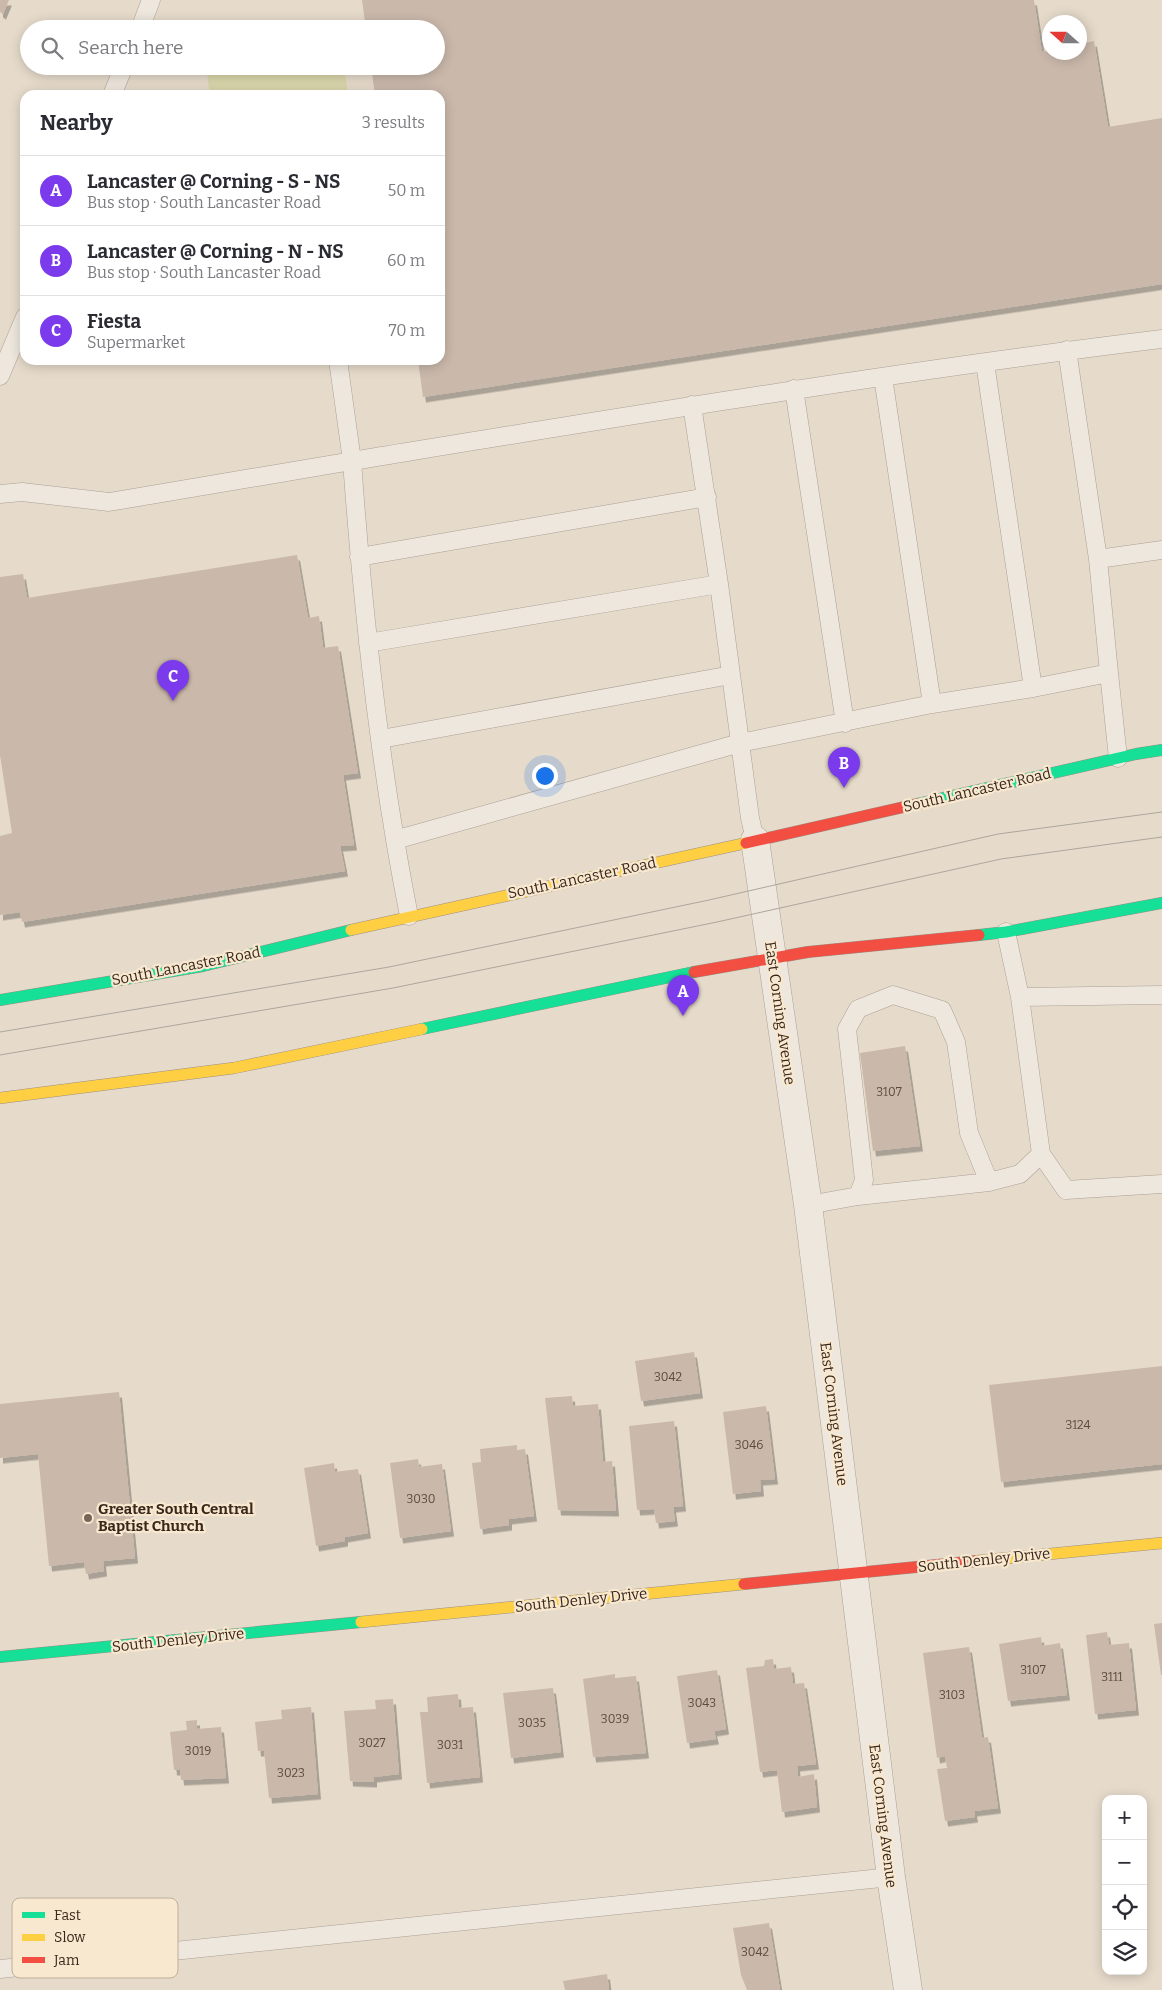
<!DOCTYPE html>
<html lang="en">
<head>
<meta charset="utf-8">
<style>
	:root { --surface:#fff; --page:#f7f7f7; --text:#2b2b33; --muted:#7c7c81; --line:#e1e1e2; --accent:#7c3aed }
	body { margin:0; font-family:Bitter,serif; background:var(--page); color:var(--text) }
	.controls { position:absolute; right:15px; bottom:15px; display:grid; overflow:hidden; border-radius:10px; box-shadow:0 2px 12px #0003 }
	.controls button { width:45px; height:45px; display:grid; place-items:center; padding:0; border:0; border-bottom:1px solid var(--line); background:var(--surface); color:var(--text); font:25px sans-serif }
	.compass { position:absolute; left:1042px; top:15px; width:45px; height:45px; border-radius:50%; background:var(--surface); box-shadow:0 2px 12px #0003; rotate:291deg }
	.you { position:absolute; left:544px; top:775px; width:18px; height:18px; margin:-12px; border:4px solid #fff; border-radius:50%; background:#1a73e8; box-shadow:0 0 0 8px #1a73e833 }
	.badge { display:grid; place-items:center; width:32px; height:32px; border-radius:50%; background:var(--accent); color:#fff; font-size:16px; font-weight:700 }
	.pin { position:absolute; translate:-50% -41px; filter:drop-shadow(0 1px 2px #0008) }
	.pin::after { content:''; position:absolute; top:26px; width:18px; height:15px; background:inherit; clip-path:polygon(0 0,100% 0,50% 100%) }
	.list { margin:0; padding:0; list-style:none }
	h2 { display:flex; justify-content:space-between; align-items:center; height:65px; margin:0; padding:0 20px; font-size:21px }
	h2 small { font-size:16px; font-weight:400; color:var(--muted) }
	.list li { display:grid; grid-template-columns:32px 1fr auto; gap:15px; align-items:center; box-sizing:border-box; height:70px; padding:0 20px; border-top:1px solid var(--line) }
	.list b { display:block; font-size:19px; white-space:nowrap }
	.list p { margin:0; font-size:16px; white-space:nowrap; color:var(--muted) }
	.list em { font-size:16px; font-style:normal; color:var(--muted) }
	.icon { flex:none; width:28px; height:28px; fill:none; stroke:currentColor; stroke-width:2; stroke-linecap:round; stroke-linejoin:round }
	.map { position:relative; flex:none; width:1162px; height:1990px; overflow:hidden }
	.search { position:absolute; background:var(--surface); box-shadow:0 2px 12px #0003; left:20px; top:20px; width:425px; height:55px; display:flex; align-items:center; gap:12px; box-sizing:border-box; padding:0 18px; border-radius:28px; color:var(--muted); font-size:19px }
	.panel { position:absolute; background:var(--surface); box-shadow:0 2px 12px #0003; left:20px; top:90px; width:425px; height:275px; border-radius:15px }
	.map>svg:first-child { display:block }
	.green { fill:#dad6ac }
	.building { fill:#cab8ab; filter:url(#shadow) }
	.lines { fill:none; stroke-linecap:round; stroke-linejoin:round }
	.lane-casing { stroke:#aba095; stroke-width:19 }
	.street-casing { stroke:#aba095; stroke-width:29 }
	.fast-casing { stroke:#9b8f84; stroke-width:12 }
	.slow-casing { stroke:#9b8f84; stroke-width:12 }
	.jam-casing { stroke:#9b8f84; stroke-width:12 }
	.lane { stroke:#eee7dd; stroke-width:18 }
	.street { stroke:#eee7dd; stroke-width:28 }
	.fast { stroke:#16e098; stroke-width:11 }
	.slow { stroke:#ffcf43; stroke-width:11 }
	.jam { stroke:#f24e42; stroke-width:11 }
	.tram { stroke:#aca59e; stroke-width:1 }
	.poi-dot { fill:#766659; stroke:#f8e8cf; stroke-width:2 }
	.labels { text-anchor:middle; stroke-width:4.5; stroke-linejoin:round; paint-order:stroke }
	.number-label { font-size:12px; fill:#5e4b40 }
	.street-label { font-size:15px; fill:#3a271c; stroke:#f8e8cf }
	.poi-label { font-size:15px; font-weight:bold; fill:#3a271c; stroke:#f8e8cf; text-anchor:start }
	.key { fill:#f8e8cf; stroke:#bfae99; stroke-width:1 }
	.key-label { font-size:14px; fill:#3a271c }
</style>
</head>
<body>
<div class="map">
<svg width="1162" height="1990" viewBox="0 0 1162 1990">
	<defs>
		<filter id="shadow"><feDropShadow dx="3" dy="5.5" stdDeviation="0" flood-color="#0004"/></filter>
	</defs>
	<rect width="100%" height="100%" fill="#e6dbcb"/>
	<path class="green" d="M206,66h138l4,29h-138z"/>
	<path class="building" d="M0,0h9l-6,14 -3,-2z
		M362,0h672l8,52 8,-2v2h30v-8l14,-3 14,86 54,-9v166l-739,113 -5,-37h22v-265h-65l-4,-29h65v-37h-70z
		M297,555l11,63 11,-2 4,32 15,-2 20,127 -15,2 11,70 -14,1 5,25 -323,51 -2,-10 -20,3v-79l12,-3 -12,-78v-178l23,-3 4,24z
		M905,1046l15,100 -47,5 -13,-98z
		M694,1352l6,41 -59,8 -6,-40z
		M1162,1366v98l-161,18 -12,-97z
		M119,1392l16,166 -32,3 1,10 -18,3 -2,-12 -35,4 -11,-112 -38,4v-54z
		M572,1396l1,10 25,-2 5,58 9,-1 4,50 -58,-1 -13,-112z
		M766,1406l9,73 -15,1 1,11 -28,3 -10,-82z
		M674,1421l9,85 -10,1 2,14 -19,2 -2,-14 -17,1 -8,-84z
		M517,1445v5l8,-1 9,67 -25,3v6l-29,4 -8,-66 9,-1 -1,-13z
		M418,1459l1,8 23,-3 9,67 -51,7 -10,-75z
		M334,1463l1,9 23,-3 10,64 -23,4v4l-29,5 -12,-78z
		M1162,1623v52h-1l-7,-51z
		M1107,1632l2,13 20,-2 7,67 -41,4 -9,-79z
		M1041,1637l1,9 18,-3 7,52 -59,6 -9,-57z
		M969,1647l13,91 6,-1 10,71 -24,3 1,6 -30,4 -8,-52 10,-1 -2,-12 -8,2 -14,-105z
		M773,1659l1,10 17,-2 2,17 11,-1 12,81 -19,2 1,11 16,-3 3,33 -35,5 -5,-42 -17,2 -14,-104 18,-2 1,-6z
		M717,1670l9,59 -12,2 2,8 -29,4 -10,-67z
		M615,1674v4l21,-2 10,77 -53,4 -10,-78z
		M553,1688l8,64 -50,6 -8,-65z
		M458,1694l1,14 14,-1 7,70 -53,6 -7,-71h8l-1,-15z
		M393,1699l6,75 -25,3v5l-24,-1 -6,-70 32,-2 -1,-9z
		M311,1707l7,87 -49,4 -5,-47h-6l-3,-29 27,-3 -1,-9z
		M197,1720v9l24,-2 5,51 -45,2 -1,-10h-6l-4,-38 17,-2 -1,-9z
		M769,1923l11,67h-33l-6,-15 -8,-47z
		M607,1974l2,16h-44l-2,-9z"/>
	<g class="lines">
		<g class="lane-casing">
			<path id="lane" d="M140,29l11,-29
				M112,95l12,-29
				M1067,350l31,209
				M985,363l48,325
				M0,376l25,-59
				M883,377l49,327
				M794,389l51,334
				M692,405l27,179 31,234 5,22
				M0,494l22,-2 87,10 243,-41 -14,-101
				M359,557l348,-60
				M368,643l351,-59
				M1109,673l9,85
				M381,739l350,-64
				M395,840l345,-97 192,-39 101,-16 76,-15 -11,-114 64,-9
				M409,916c-30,-150 -46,-303 -57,-455 269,-44 539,-89 810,-122
				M1020,997l142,-2
				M1041,1154l25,36 96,-6
				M858,1196l6,-16 -17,-151 11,-20 35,-14 49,15 14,32 13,91 20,49 31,-8 21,-20 -21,-157 -14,-65
				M808,1205l50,-9 131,-14
				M0,1969l891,-92"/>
		</g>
		<g class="street-casing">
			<path id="street" d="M755,840l53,365 83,672 17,113"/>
		</g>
		<g class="fast-casing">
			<path id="fast" d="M917,804l219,-50 26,-4
				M979,935l27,-3 156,-29
				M0,1000l203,-34 148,-36
				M422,1029l272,-57
				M0,1657l361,-35"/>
		</g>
		<g class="slow-casing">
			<path id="slow" d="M351,930l395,-87
				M0,1098l234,-30 188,-39
				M977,1561l185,-18
				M361,1622l383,-38"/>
		</g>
		<g class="jam-casing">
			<path id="jam" d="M746,843l171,-39
				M694,972l114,-20 171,-17
				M744,1584l233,-23"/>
		</g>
		<use href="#lane" class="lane"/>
		<use href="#street" class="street"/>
		<use href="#fast" class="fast"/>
		<use href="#slow" class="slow"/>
		<use href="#jam" class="jam"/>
		<path class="tram" d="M0,1032l389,-65 320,-67 289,-66 164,-22
			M0,1055l393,-67 324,-66 284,-63 161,-22"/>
	</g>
	<circle class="poi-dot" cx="88" cy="1518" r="5"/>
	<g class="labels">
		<g class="number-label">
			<text x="889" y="1096">3107</text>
			<text x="668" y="1381">3042</text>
			<text x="1078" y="1429">3124</text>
			<text x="749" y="1449">3046</text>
			<text x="421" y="1503">3030</text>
			<text x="1033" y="1674">3107</text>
			<text x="1112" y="1681">3111</text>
			<text x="952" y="1699">3103</text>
			<text x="702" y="1707">3043</text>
			<text x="615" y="1723">3039</text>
			<text x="532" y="1727">3035</text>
			<text x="372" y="1747">3027</text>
			<text x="450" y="1749">3031</text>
			<text x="198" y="1755">3019</text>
			<text x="291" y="1777">3023</text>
			<text x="755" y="1956">3042</text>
		</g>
		<g class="street-label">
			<text transform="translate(977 790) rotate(-13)" y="5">South Lancaster Road</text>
			<text transform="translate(582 878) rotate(-12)" y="5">South Lancaster Road</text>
			<text transform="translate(186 966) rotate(-11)" y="5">South Lancaster Road</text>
			<text transform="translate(780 1013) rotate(82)" y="5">East Corning Avenue</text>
			<text transform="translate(834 1414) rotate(83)" y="5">East Corning Avenue</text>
			<text transform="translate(984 1560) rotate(-6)" y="5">South Denley Drive</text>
			<text transform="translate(581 1600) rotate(-6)" y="5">South Denley Drive</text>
			<text transform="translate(178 1640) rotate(-6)" y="5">South Denley Drive</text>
			<text transform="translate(883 1816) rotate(83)" y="5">East Corning Avenue</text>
		</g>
		<g class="poi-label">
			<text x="98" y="1514">Greater South Central<tspan x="98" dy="17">Baptist Church</tspan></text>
		</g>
	</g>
	<rect x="12" y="1898" width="166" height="80" rx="8" class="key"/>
	<rect x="22" y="1912" width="23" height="6" fill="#16e098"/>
	<rect x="22" y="1934" width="23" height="7" fill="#ffcf43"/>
	<rect x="22" y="1957" width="23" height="6" fill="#f24e42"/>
	<g class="key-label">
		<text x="54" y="1920">Fast</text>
		<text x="54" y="1942">Slow</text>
		<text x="54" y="1965">Jam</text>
	</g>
</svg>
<div class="controls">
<button>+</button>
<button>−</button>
<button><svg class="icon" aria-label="locate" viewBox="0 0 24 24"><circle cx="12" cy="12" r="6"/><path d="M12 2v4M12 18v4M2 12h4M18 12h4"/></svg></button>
<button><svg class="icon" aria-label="layers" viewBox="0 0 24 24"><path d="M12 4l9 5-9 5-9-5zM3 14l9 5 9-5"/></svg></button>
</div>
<svg class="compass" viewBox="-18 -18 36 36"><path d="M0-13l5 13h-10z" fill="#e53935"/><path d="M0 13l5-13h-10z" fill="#7c7c81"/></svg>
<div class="you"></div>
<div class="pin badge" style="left:683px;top:1016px">A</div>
<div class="pin badge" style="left:844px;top:788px">B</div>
<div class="pin badge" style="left:173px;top:701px">C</div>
<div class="search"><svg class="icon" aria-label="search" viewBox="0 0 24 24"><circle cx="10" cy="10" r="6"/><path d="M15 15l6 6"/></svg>Search here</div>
<section class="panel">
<h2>Nearby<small>3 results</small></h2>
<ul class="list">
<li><span class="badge">A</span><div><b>Lancaster @ Corning - S - NS</b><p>Bus stop · South Lancaster Road</p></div><em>50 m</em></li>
<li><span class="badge">B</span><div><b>Lancaster @ Corning - N - NS</b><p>Bus stop · South Lancaster Road</p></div><em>60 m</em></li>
<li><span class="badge">C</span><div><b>Fiesta</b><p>Supermarket</p></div><em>70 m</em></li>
</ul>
</section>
</div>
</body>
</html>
